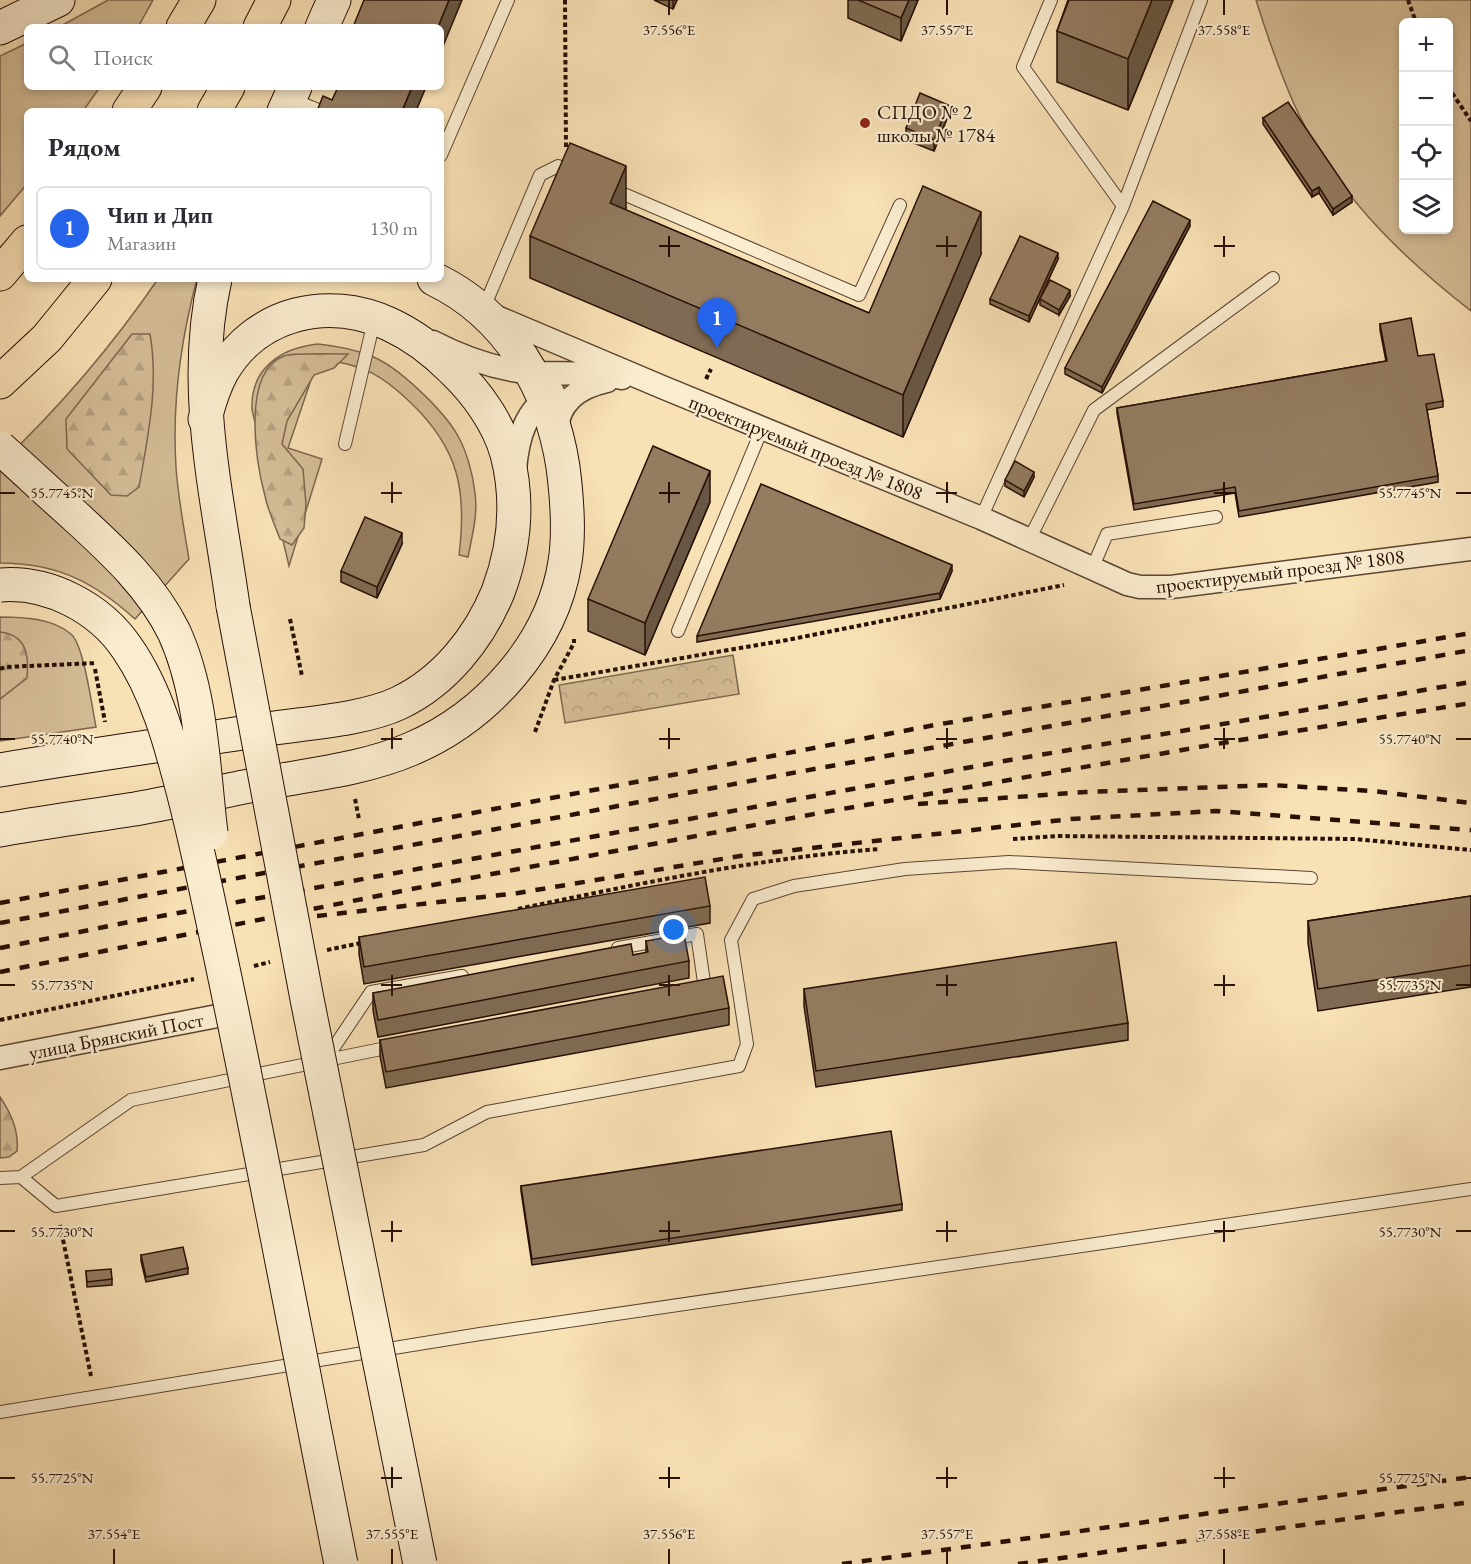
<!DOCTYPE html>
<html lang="ru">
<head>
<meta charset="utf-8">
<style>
	:root { --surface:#fff; --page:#f2f2f3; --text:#2b2b33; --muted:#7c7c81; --line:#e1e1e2; --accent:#2563eb }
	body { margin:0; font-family:"EB Garamond",serif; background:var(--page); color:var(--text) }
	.controls { position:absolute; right:18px; top:18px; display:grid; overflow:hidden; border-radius:9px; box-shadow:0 3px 9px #0003 }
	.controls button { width:54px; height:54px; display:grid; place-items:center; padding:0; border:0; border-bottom:2px solid var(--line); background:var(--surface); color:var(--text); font:30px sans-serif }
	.you { position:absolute; left:674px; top:930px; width:21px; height:21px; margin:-15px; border:4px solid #fff; border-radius:50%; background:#1a73e8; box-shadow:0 0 0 9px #1a73e833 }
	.badge { display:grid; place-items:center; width:39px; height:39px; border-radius:50%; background:var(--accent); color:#fff; font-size:20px; font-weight:700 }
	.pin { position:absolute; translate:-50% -50px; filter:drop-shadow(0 2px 3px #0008) }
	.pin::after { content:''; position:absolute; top:32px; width:21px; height:18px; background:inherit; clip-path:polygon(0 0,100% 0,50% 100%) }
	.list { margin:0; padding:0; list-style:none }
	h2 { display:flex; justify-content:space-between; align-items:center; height:78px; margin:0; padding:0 24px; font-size:26px }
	h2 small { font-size:20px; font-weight:400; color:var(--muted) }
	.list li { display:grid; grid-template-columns:39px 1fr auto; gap:18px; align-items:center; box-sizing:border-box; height:84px; margin:0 12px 12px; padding:0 12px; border:2px solid var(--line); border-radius:9px }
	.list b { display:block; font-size:22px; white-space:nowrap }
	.list p { margin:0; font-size:20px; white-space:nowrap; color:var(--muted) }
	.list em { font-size:20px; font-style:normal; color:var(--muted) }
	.icon { flex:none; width:33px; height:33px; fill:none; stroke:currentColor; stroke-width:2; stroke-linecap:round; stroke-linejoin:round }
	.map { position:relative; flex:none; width:1471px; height:1564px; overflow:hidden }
	.search { position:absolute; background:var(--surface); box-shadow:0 3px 9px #0003; left:24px; top:24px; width:420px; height:66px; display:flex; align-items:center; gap:15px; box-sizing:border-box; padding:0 21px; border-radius:9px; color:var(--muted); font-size:22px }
	.panel { position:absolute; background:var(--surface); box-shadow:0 3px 9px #0003; left:24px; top:108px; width:420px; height:174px; border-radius:9px }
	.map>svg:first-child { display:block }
	.grass { fill:#d4bd97; stroke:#7e664e; stroke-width:1.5; fill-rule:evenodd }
	.forest { fill:url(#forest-firs); stroke:#7e664e; stroke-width:1.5 }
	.park { fill:url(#park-crowns); stroke:#7e664e; stroke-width:1.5 }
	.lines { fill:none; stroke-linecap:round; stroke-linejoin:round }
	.service-casing { stroke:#5b4431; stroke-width:14 }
	.minor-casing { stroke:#5b4431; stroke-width:25 }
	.secondary-casing { stroke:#270f05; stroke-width:35 }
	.primary-casing { stroke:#270f05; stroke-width:35 }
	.path { stroke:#270f05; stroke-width:4; stroke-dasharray:4.5 3; stroke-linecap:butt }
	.service { stroke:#faeccf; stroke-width:12 }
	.minor { stroke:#faeccf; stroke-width:22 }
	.secondary { stroke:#faeccf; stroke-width:33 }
	.primary { stroke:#f8e1b5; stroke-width:33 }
	.rail { stroke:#270f05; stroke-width:4.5; stroke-dasharray:10 10; stroke-linecap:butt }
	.secondary-bridge-casing { stroke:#270f05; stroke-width:35; stroke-linecap:butt }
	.secondary-bridge { stroke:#faeccf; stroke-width:33 }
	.wall { fill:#7f6b53; stroke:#270f05; stroke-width:1.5 }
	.shaded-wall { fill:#685744; stroke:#270f05; stroke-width:1.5 }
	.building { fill:#947c61; stroke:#270f05; stroke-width:1.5 }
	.ticks { fill:none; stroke:#270f05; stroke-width:2 }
	.poi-dot { fill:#8f2418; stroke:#faeccf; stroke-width:2 }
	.labels { text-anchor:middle; stroke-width:4.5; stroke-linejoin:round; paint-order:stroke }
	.poi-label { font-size:20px; fill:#270f05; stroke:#faeccf; text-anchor:start }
	.street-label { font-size:20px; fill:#270f05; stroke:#faeccf }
	.ticks-label { font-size:15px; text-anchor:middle; fill:#270f05; stroke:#faeccf; stroke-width:4.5; stroke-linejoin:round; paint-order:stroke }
</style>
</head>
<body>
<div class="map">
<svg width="1471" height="1564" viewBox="0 0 1471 1564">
	<defs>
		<pattern id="forest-firs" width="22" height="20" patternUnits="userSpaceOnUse" patternTransform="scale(1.5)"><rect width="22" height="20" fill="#d4bd97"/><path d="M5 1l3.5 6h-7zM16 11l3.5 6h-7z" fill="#b6a181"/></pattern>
		<pattern id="park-crowns" width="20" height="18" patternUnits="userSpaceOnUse" patternTransform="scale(1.5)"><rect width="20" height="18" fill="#d4bd97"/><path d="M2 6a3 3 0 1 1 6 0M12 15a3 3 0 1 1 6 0" fill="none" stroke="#b6a181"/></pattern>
	</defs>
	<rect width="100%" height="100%" fill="#f8e1b5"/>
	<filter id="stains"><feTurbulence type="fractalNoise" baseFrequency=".00333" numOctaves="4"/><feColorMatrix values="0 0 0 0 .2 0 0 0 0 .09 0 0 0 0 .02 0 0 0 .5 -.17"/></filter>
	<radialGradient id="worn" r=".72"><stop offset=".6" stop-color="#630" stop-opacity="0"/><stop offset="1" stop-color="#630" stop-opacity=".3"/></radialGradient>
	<path class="grass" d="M108,0h45l-15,27h-79z
		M1256,0h215v311c-73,-57 -139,-122 -177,-207 -15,-34 -27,-69 -38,-104zM1404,22h44v208h-44z
		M27,43v44h73l-17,24h-56v73l-27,32v-160z
		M158,279h39c-16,60 -25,126 -21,188 2,31 8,61 13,92l-54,60c-41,-37 -78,-56 -135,-56v-99c59,-56 112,-118 158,-185z
		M318,344c18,2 36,5 53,12 27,10 73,55 87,80 9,16 15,39 17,57 3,22 -3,43 -7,64l-9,-2c8,-64 0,-106 -48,-152 -31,-30 -50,-39 -93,-44l-30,89 34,11 -33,107 -37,-156c-2,-41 28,-62 66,-66z
		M0,617c23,0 52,1 71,17 13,11 21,74 25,93l-96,14z"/>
	<path class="forest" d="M132,334h18c9,51 -2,102 -11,153l-12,9 -16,-1 -44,-46 -1,-30z
		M348,354l-14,14 -20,7 -27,46 -5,23 21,25 3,35 -2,24 -12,17 -12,-6c-5,-14 -12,-28 -15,-43 -9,-34 -24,-124 19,-140 8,-3 52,-2 64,-2z
		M0,632c27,3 29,24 27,46l-27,21z
		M0,1097c11,16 19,35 17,54l-8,6 -9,1z"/>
	<path class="park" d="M733,655l6,39 -174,29 -6,-38z"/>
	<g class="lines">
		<g class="service-casing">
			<path id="service" d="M1051,0l-28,67 100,139
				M291,99l30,12
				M441,155l67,-155
				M612,189l247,106 41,-90
				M483,310l57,-135 18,-9 16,7
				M345,444l29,-123
				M981,518l142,-312 78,-206
				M1029,540l65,-130 179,-132
				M1092,569l15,-35 109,-17
				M678,631l84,-202
				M618,948l79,-14 8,55 -6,1
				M326,1059l45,-67 91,-16
				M21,1177l110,-77 265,-54
				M0,1178l21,-1 35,29 368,-61 63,-33 252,-46 8,-22 -16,-104 22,-41 41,-13 111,-17 104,-7 302,16
				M0,1412l480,-78 991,-145"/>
		</g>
		<g class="minor-casing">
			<path id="minor" d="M492,315l170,72 319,131 146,66 13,3h31l300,-38
				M433,342c31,16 66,28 101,31 29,1 60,-1 88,5
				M557,434c-1,-32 22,-47 50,-53
				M515,469c3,-32 10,-58 38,-77
				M0,1058l233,-45"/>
		</g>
		<g class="secondary-casing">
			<path id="secondary" d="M322,27l12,-27
				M0,28l58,-28
				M284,111l11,-24
				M215,279c-25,109 3,219 18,327
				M0,770c89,-15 178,-27 267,-41 40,-6 96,-9 132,-26 46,-22 80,-65 99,-111 17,-45 21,-91 9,-138 -9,-32 -31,-62 -54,-84 -19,-19 -40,-35 -64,-46 -61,-28 -132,-12 -167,48 -8,15 -13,31 -17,47
				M0,830c45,-8 90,-14 135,-21 39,-7 79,-16 119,-24 51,-10 108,-15 157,-36 75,-32 141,-104 154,-187 5,-31 2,-64 -2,-95 -12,-79 -56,-153 -129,-188"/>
		</g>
		<g class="primary-casing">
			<path id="primary" d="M183,27l16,-27
				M260,27l14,-27
				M129,111l16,-24
				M214,111l14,-24
				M0,274l27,-32
				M0,382l47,-44 48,-59"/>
		</g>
		<path class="path" d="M565,0l1,149
			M1408,0l8,22
			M1448,87l23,34
			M706,379l5,-10
			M290,619l12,57
			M0,669l5,-2 92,-4
			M95,669l10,53
			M554,680l233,-40 277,-55
			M535,732l19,-52 20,-37v-4
			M355,799l4,20
			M1013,839l44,-3 298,3 116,11
			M518,909c120,-25 240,-51 362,-60
			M327,950l34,-7
			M254,966l16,-4
			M0,1020l194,-41
			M60,1225l31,151"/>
		<use href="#service" class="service"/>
		<use href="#minor" class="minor"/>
		<use href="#secondary" class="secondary"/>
		<use href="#primary" class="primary"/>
		<path class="rail" d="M918,804l168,-12 185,-7 102,6 98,12
			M0,903l935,-178 536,-92
			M317,916l201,-23 222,-37 331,-37 145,-8 255,19
			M0,923l787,-149 684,-124
			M0,948l129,-26 881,-162 461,-78
			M0,972l422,-85 403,-75 409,-71 237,-38
			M842,1564l629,-87
			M1018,1564l453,-62"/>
		<g class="secondary-bridge-casing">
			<path id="secondary-bridge" d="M0,448c25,22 49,45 74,67 38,35 77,70 100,117 28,61 29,135 37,201
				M0,585c49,-4 100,23 127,63 30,43 44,97 57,147 13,50 23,100 34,150 44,206 82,413 123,619
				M233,606l74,393 113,565"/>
		</g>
		<use href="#secondary-bridge" class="secondary-bridge"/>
	</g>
	<path class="wall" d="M654,0h23l-4,9z
		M848,0h70l-17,41 -53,-23z
		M1068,0h105l-45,110 -71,-28v-51z
		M948,116l-14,35 -28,-11v-12z
		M1263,118l89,84 -19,13 -14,-22 -7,4 -49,-73z
		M626,208l-1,2 244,103 112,-59 -78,183 -373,-159v-42z
		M1190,226l-88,167 -37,-19v-6z
		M1058,259l-29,63 -39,-18v-5z
		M1070,296l-11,19 -19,-10v-6z
		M1380,324l38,32 25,45v6l-16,3 11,66v6l-199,35 -4,-24 -101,17 -17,-97v-5l269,-47 -6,-31z
		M1034,477l-10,20 -19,-11v-6z
		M710,502l-65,153 -57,-24v-32z
		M402,544l-25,54 -36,-16v-11z
		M952,571l-12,28 -243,43v-6z
		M1471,896v91l-153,24 -10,-68v-22z
		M710,906v17l-346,61 -5,-30v-17z
		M646,941l43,20v17l-311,59 -5,-27v-17l260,-38 13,-2z
		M804,989l324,34v17l-312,47 -12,-81z
		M729,1008v17l-343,63 -6,-32v-16z
		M521,1186l381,18v6l-370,55 -11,-74z
		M141,1255l47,13v6l-42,8 -5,-21z
		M86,1271l26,8v6l-25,2z"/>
	<path class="shaded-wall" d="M449,0h13l-21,51v-24h-3z
		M673,0h4l-4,9z
		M909,0h9l-17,41v-23z
		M1152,0h21l-45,110v-51z
		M412,87h14l-10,24h-14z
		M948,105v11l-14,35v-11z
		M626,166v42l-16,37v-42z
		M1319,187v6l-7,4v-6z
		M1352,196v6l-19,13v-6z
		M981,212v42l-78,183v-42z
		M1190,220v6l-88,167v-6z
		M1058,253v6l-29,63v-6z
		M1070,290v6l-11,19v-5z
		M710,471v31l-65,153v-32z
		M1034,472v5l-10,20v-6z
		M402,533v11l-25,54v-11z
		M952,565v6l-12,28v-6z"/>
	<path class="building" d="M364,0h85l-11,27h-85z
		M858,0h51l-8,18z
		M1069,0h83l-24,59 -71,-28z
		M338,87h74l-10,24h-85l6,-15 9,4z
		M920,93l28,12 -14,35 -28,-12z
		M1288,102l64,94 -19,13 -14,-22 -7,4 -49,-73z
		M570,143l56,23 -16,37 259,110 54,-127 58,26 -78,183 -373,-159z
		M1153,201l37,19 -88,167 -37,-19z
		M1020,236l38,17 -29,63 -39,-17z
		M1050,280l20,10 -11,20 -19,-11z
		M1411,318l7,38 16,-2 9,47 -17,3 12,72 -199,35 -4,-24 -101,17 -17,-96 270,-47 -7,-37z
		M653,446l57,25 -65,152 -57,-24z
		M1015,461l19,11 -10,19 -19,-11z
		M761,484l191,81 -12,28 -243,43z
		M365,517l37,16 -25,54 -36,-16z
		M705,877l5,29 -346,61 -5,-30z
		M1471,896v69l-153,24 -10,-68z
		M684,934l5,27 -311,59 -5,-27 258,-49 2,11 15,-3 -2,-11z
		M1116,942l12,81 -312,48 -12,-82z
		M723,976l6,32 -343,64 -6,-32z
		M891,1131l11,73 -370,55 -11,-73z
		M183,1247l5,21 -42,9 -5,-22z
		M111,1269l1,10 -25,3 -1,-11z"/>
	<path class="ticks" d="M669,0v15M947,0v15M1224,0v15M669,236v21M947,236v21M1224,236v21M659,246h21M936,246h21M1214,246h21M392,482v21M669,482v21M947,482v21M1224,482v21M0,493h15M381,493h21M659,493h21M936,493h21M1214,493h21M1456,493h15M392,728v21M669,728v21M947,728v21M1224,728v21M0,739h15M381,739h21M659,739h21M936,739h21M1214,739h21M1456,739h15M392,975v21M669,975v21M947,975v21M1224,975v21M0,985h15M381,985h21M659,985h21M936,985h21M1214,985h21M1456,985h15M392,1221v21M669,1221v21M947,1221v21M1224,1221v21M0,1231h15M381,1231h21M659,1231h21M936,1231h21M1214,1231h21M1456,1231h15M392,1467v21M669,1467v21M947,1467v21M1224,1467v21M0,1478h15M381,1478h21M659,1478h21M936,1478h21M1214,1478h21M1456,1478h15M114,1549v15M392,1549v15M669,1549v15M947,1549v15M1224,1549v15"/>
	<circle class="poi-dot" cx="865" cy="123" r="6"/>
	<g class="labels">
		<g class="poi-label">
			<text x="877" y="119">СПДО № 2<tspan x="877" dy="23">школы № 1784</tspan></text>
		</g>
		<g class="street-label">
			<text transform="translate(806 447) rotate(22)" y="7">проектируемый проезд № 1808</text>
			<text transform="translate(1280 571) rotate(-7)" y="7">проектируемый проезд № 1808</text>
			<text transform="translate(116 1036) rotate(-11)" y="7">улица Брянский Пост</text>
		</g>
	</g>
	<g class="ticks-label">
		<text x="669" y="35">37.556°E</text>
		<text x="947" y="35">37.557°E</text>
		<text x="1224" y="35">37.558°E</text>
		<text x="62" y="498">55.7745°N</text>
		<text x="1410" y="498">55.7745°N</text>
		<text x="62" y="744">55.7740°N</text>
		<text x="1410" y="744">55.7740°N</text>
		<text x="62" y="990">55.7735°N</text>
		<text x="1410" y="990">55.7735°N</text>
		<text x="62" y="1237">55.7730°N</text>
		<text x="1410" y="1237">55.7730°N</text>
		<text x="62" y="1483">55.7725°N</text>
		<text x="1410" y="1483">55.7725°N</text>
		<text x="114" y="1539">37.554°E</text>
		<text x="392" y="1539">37.555°E</text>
		<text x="669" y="1539">37.556°E</text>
		<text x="947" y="1539">37.557°E</text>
		<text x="1224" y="1539">37.558°E</text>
	</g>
	<rect width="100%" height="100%" filter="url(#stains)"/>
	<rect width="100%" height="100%" fill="url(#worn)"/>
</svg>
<div class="controls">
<button>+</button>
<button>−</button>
<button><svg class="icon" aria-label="locate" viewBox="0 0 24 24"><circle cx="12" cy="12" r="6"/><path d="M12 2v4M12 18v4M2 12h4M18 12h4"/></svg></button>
<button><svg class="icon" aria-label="layers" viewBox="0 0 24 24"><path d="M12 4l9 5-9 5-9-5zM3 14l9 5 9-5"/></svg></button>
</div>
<div class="you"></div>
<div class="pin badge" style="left:717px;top:348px">1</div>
<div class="search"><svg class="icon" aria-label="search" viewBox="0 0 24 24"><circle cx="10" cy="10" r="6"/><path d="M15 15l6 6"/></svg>Поиск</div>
<section class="panel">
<h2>Рядом<small></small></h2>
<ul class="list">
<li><span class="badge">1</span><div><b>Чип и Дип</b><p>Магазин</p></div><em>130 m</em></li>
</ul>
</section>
</div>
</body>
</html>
